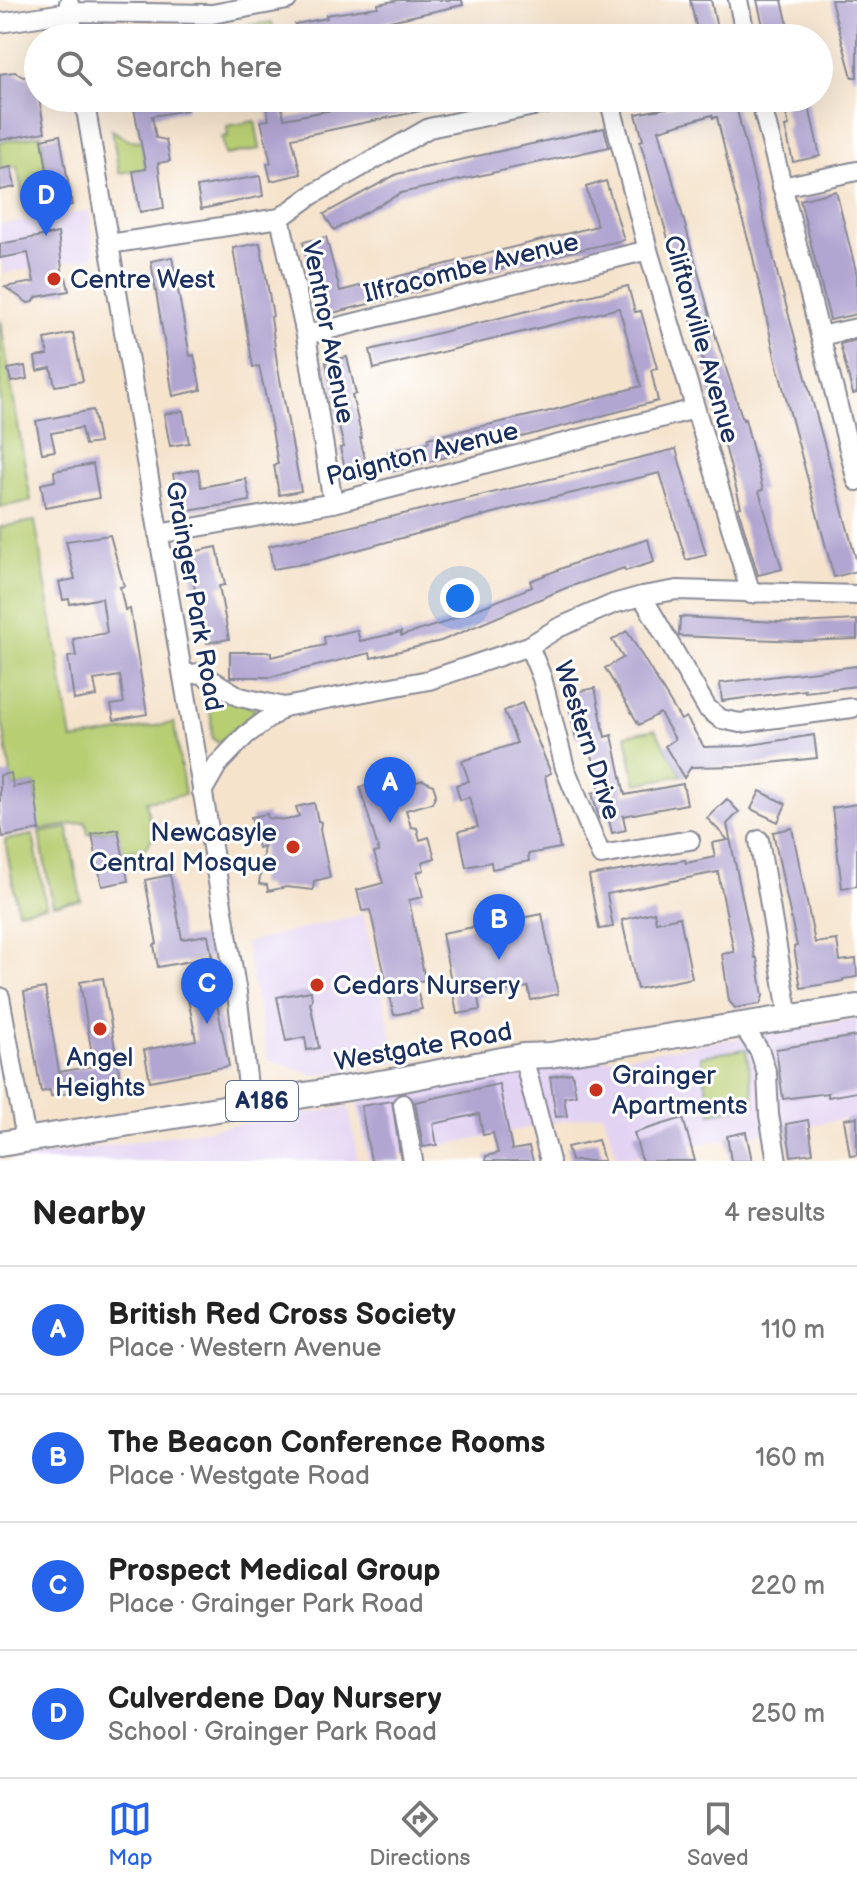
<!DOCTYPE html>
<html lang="en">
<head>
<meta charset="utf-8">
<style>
	:root { --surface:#fff; --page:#f6f6f6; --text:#222; --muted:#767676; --line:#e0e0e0; --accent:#2563eb }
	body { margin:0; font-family:"Balsamiq Sans",sans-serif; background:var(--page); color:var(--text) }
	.you { position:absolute; left:460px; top:598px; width:28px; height:28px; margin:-20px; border:6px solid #fff; border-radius:50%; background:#1a73e8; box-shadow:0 0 0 12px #1a73e833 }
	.badge { display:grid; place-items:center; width:52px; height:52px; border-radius:50%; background:var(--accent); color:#fff; font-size:26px; font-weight:700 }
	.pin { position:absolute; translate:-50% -66px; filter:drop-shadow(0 2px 4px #0008) }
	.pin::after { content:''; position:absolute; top:42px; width:28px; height:24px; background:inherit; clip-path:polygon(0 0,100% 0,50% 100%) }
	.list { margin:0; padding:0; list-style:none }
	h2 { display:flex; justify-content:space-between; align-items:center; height:104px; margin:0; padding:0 32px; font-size:34px }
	h2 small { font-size:26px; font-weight:400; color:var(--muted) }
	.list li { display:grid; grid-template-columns:52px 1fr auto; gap:24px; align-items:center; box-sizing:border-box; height:128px; padding:0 32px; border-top:2px solid var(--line) }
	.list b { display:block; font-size:30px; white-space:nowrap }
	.list p { margin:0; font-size:26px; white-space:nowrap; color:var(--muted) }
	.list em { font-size:26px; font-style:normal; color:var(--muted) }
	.icon { flex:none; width:44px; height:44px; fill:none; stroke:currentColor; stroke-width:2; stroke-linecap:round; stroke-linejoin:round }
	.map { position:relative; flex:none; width:857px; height:1161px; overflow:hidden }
	.search { position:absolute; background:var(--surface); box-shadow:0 8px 32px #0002; left:24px; right:24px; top:24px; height:88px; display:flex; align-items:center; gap:20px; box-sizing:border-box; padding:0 28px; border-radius:44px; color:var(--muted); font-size:30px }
	.sheet { height:616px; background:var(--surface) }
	nav { display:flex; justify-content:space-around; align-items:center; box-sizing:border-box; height:112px; border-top:2px solid var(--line); background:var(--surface); font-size:22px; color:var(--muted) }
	nav a { display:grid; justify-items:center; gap:4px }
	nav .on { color:var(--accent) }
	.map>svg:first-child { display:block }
	.built { fill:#e3d3f3 }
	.green { fill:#b8ce73; stroke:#6a7e68; stroke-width:2 }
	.building { fill:#b1a5d1 }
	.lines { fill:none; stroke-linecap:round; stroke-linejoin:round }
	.minor-casing { stroke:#888995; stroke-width:22 }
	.major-casing { stroke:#888995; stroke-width:28 }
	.minor { stroke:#fff; stroke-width:18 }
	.major { stroke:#fff; stroke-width:24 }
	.poi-dot { fill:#c8321e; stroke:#fff; stroke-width:3 }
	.labels { text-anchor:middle; stroke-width:6; stroke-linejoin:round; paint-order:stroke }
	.shield { fill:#fff; stroke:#5f6d8e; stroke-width:2 }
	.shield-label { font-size:24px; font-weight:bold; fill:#1b2f5e }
	.street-label { font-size:26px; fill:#1b2f5e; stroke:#fff }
	.poi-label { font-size:26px; fill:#1b2f5e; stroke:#fff; text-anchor:start }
</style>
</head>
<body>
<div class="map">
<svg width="857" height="1161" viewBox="0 0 857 1161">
	<rect width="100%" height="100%" fill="#fff"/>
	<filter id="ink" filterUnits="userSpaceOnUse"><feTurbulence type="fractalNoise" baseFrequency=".0125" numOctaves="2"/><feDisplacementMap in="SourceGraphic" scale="16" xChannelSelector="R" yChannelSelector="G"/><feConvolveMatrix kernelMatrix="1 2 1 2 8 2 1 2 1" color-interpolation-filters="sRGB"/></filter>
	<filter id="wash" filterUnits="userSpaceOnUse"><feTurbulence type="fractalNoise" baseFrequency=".006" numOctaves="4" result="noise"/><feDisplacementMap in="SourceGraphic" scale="32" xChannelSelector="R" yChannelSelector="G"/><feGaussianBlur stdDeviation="1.8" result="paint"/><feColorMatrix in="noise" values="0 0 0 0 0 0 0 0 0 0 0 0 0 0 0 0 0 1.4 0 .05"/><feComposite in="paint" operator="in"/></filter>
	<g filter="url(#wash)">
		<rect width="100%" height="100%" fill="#f5e3cc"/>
		<path class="built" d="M89,211l6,46 -91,16 -4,-15v-34z
			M363,914l35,148 -83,13 -47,-15 -23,-117z
			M857,1019v98l-239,41 -15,-45 -235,47 -11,-60z
			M349,1107l9,54h-349z"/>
		<path class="green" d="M272,22l3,16h-66l-1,-7z
			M255,121l5,28 -35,6 -3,-18 6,-1 -1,-10z
			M112,130l16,10 13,1 5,28 -27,4z
			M41,135l12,74 -27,4 -9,-47 -17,3v-27z
			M0,319l31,182 -31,6z
			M35,521l37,219 102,-17 11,72 -39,6 7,35 -7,12 -24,4 -5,-23 -29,5 -2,-12 -46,8 -3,-10 -16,-15 16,-3 -3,-18 -21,3 -13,-79v-181z
			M207,688l48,21 -1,3 -36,31 -6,-5 -1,-21 -6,-23z
			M655,729l27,46 -46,9 -10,-49z
			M68,828l13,72 -28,5 -14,-72z
			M33,835l13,71 -28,5 -13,-71z
			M746,1049l9,56 -44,8 -10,-57z"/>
		<g id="blocks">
			<path class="building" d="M399,0h63l1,5 -87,19 1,3 -57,11h-23l-2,-14 32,-6 -1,-3 52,-8v-3z
				M690,0h21l8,38h-20z
				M757,0h25l8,34 -24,4z
				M831,0h24l2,5v72h-5z
				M15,72l8,5 12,-2 10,57 -45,8v-66z
				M132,98h53l2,12 -35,6 4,22 10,2 4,21 -12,2 6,45 -24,4 -7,-41 13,-2z
				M265,98h15l4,21 110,-21h63l1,5 -166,35 9,36 -30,7 -4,-17 4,-1 -10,-42 8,-1z
				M715,98h19l44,178 79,287v8l-23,6 -58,-216 -24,-108 -18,-63 -17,-73 -4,1 -1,-3 -53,15 58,211 26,79 2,-1 18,71 -4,1 23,78 -24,6 -20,-67 3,-1 -24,-92 -2,1 -8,-30 3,-1 -70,-244 3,-1 -7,-26z
				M782,98h25l13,58 -27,6 -8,-35 4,-1z
				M604,128l5,19 -208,46 -67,37 -10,-16 73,-40z
				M60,135l12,70 -19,4 -11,-70z
				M11,167l4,20 -15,3v-21z
				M260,176l3,20 -62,13 -4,-22z
				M606,181l18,59 -121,27v2l-76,17 1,3 -107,27 -18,-74 23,-5 14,54 257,-65 -11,-39z
				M836,191l21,84v39l-27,6 -30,-120z
				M58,233l5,45 3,-1 3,14 -32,6 -4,5 -5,1 -23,-16 29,-5 -6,-29 -28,5v-14z
				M260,243l13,73 -2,1 6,46 24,128 -22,4 -5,-30 4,-1 -10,-56 -9,-42 -6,1 -20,-119z
				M172,257l18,99 4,-1 7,35 -28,6 -22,-135z
				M628,286l7,26 6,-1 16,57 -6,2 7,31 -265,70 -5,-20 41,-9 -1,-4 118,-26 95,-26 -22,-78 -245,61 -4,-19z
				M73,333l10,48 -28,5 -4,-18 -14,3 -2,-14 13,-2 -3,-16z
				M857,340v53l-4,1 -13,-50z
				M347,357l9,37 -4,1 10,43h-2l9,38 -21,5 -8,-33 4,-1 -10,-40h3l-11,-45z
				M25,366l2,13 -16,3 -3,-13z
				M93,410l6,33 -14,2 -4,-17 -30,5 4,18 -13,2 -6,-32z
				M183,411l6,32 -19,3 -6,-32z
				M676,449l30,106 -20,5 -26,-87 -122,28 -225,61 -40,7 -4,-23z
				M93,464l6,34 -54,10 -4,-24 14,-3 -1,-10z
				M198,469l3,18 45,-8 4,22 -69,11 -8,-38z
				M110,535l14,51 -4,1 5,23 5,-1 17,105 -33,6 -3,-15 13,-2 -4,-27 -26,4 3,16 -23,4 -6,-43 8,-1 -3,-17 34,-6 -5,-35 -32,6 -1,-5 -6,1 -4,-18 16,-3 -9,-38z
				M648,539l6,23 -29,9 -1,-3 -58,20 -125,53 -70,17 -1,-5 -99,24h-41v-25h41v5l54,-12 -1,-8 33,-7 3,11 41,-9v4l39,-12 92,-37 -2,-6 45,-18z
				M217,547l8,38 -6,1 10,53 -22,4 -20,-90z
				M680,617l119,6 58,-3v19l-59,2 -119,-5z
				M627,631l54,89 5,-3 18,30 40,-1 70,-11 3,23 -75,8 -51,1 -7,11 -19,-32 10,-7 -15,-26 -21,12 -34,-57 18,-10 -11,-18z
				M857,666v20l-52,6v-2l-83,11 -2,-18z
				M595,688l10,49 7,-2 13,60 58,-11 4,20 -64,12 3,14 -14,3 -4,-17 -9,2 -7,-25 8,-2 -12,-55 -12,3 -10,-45z
				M522,703l29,70 -6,3 15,72 -32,6 1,7 -37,8 -1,-7 -25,5 -7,-36 19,-4 -9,-30 -9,3 -4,-15 13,-4 -7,-20 55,-18 -13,-32z
				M11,773l2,14 21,-4 6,47 -37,7 -3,-17v-45z
				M402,775l4,10 17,-5 10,5 3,9 -4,9 -26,7 5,17 6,1 3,12 9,-3 6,21 -13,4 2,8 -7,2 6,25 -14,3 16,80 -10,2 7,27 -28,6 -24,-105 -8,1 -5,-21 26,-7 -9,-30 5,-1 -19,-65z
				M760,791l26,13 -8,18 -27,-13z
				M727,799l12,13 -12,12 28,134h2l6,38 -3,8 -25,4 -6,-7 -7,-47 12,-2 -16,-80 -111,22 6,33 -14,2 -10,-53 96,-16 1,3 29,-6 -3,-14 16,-3 -21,-22z
				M314,803l4,18 3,1 -1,8 10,47 -16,4 -1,9 -27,-3 -18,4 -1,-6 -8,-1 5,-38 -6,2 -7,-31 16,-3 1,4 19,2 12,-4 -3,-9z
				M857,804v82l-15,2 -10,-80z
				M792,828l23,115 22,-3 3,21 16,-2 1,18 -14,2v2l-42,7 -7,-41 3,-1 -24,-114z
				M118,829l10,52 -26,5 -10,-52z
				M170,875l12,64 26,-4 4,22 -54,10 -4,-22 3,-1 -12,-64z
				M654,912l2,10 24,-5 12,61 -55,11 -15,-69z
				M542,914l16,80 -27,6 -3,-13 -50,10 2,13 -23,4 -15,-81z
				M103,978l17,100 -12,2 1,6 -58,10 -1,-6 -9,2 -17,-100 21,-4 14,84 35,-6 -14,-84z
				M311,991l1,9 -2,2 9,46 -12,2 -2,-13 -19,4 -9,-44z
				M187,993l17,14 13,-3 12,62 -79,15 -6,-31 52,-10z
				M857,1036v56l-29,5v-4l-45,6 -7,-50z
				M572,1073l4,22 -12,2 3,19 -11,1 -6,-40z
				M499,1084l13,66 17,-3 4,14h-47v-5l12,-3 -5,-20 -10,2 -4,-21 -46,10 4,21 -14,2 -8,-45z
				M392,1101l9,60h-30l-10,-55z
				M857,1117v38l-7,1 -6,-37z
				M683,1118l12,43h-53l-8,-28z
				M808,1120l5,33 -22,3 -5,-32z
				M746,1132l6,29h-21l-4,-25z
				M598,1140l6,21h-33l-4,-14z"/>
		</g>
	</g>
	<g filter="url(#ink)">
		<use href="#blocks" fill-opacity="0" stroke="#888995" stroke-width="2"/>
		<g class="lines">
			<g class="minor-casing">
				<path id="minor" d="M738,0l8,38
					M69,3l5,35
					M0,23l70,-11 142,2 75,-14
					M84,98l153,895 13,110
					M609,98l39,152 103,344
					M760,98l97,383
					M782,187l75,-16
					M280,218l26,117 27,168
					M109,244l171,-26 32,-23 117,-67 114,-24 44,-6
					M306,335l342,-85
					M820,336l37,-8
					M158,534l175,-31 362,-94
					M642,596l65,112 14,11 19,4 112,-15
					M529,646l13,32 23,90 36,87 89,-15
					M183,675l17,-2 40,24 44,10
					M202,792l16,-28 28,-29 38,-28 145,-27 100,-34 29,-18 55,-24 29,-8 35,-6 180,5
					M759,840l30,178
					M0,997l26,142
					M742,1024l18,28 7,22 2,41 8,46
					M523,1056l27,105
					M403,1104l10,57"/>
			</g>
			<g class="major-casing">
				<path id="major" d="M0,1144l398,-64 125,-24 27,-1 307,-48"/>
			</g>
			<use href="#minor" class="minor"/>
			<use href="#major" class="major"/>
		</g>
	</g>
	<g class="poi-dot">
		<circle cx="54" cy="279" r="8"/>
		<circle cx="293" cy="847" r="8"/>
		<circle cx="317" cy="985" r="8"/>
		<circle cx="100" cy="1029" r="8"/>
		<circle cx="596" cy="1090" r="8"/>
	</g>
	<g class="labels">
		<rect class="shield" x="226" y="1081" width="72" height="40" rx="6"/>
		<g class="shield-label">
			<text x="262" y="1109">A186</text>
		</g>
		<g class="street-label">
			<text transform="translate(471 267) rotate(-14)" y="9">Ilfracombe Avenue</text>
			<text transform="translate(329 332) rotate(79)" y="9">Ventnor Avenue</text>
			<text transform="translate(702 339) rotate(74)" y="9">Cliftonville Avenue</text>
			<text transform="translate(422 453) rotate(-14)" y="9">Paignton Avenue</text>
			<text transform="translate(195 596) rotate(80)" y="9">Grainger Park Road</text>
			<text transform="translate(588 740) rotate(72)" y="9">Western Drive</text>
			<text transform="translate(423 1046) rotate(-10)" y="9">Westgate Road</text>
		</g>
		<g class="poi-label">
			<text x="70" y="288">Centre West</text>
			<text x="277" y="841" text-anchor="end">Newcasyle<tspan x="277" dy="30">Central Mosque</tspan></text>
			<text x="333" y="994">Cedars Nursery</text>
			<text x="100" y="1066" text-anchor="middle">Angel<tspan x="100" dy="30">Heights</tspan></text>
			<text x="612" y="1084">Grainger<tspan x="612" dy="30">Apartments</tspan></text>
		</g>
	</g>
</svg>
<div class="you"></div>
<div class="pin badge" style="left:390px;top:823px">A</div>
<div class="pin badge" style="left:499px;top:960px">B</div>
<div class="pin badge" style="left:207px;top:1024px">C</div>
<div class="pin badge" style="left:46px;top:236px">D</div>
<div class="search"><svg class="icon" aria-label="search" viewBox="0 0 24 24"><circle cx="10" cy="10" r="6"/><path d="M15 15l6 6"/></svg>Search here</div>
</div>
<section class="sheet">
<h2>Nearby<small>4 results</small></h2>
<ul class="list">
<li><span class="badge">A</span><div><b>British Red Cross Society</b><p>Place · Western Avenue</p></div><em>110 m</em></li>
<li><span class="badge">B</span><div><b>The Beacon Conference Rooms</b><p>Place · Westgate Road</p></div><em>160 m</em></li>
<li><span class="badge">C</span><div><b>Prospect Medical Group</b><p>Place · Grainger Park Road</p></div><em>220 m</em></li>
<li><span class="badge">D</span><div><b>Culverdene Day Nursery</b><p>School · Grainger Park Road</p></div><em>250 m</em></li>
</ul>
</section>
<nav>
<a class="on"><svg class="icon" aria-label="map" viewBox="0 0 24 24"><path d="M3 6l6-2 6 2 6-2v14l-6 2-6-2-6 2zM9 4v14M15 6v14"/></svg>Map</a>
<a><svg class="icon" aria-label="directions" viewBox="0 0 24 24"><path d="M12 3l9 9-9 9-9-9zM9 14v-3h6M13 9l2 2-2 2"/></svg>Directions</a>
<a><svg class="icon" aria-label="saved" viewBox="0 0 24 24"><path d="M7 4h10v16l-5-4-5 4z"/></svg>Saved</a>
</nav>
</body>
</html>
